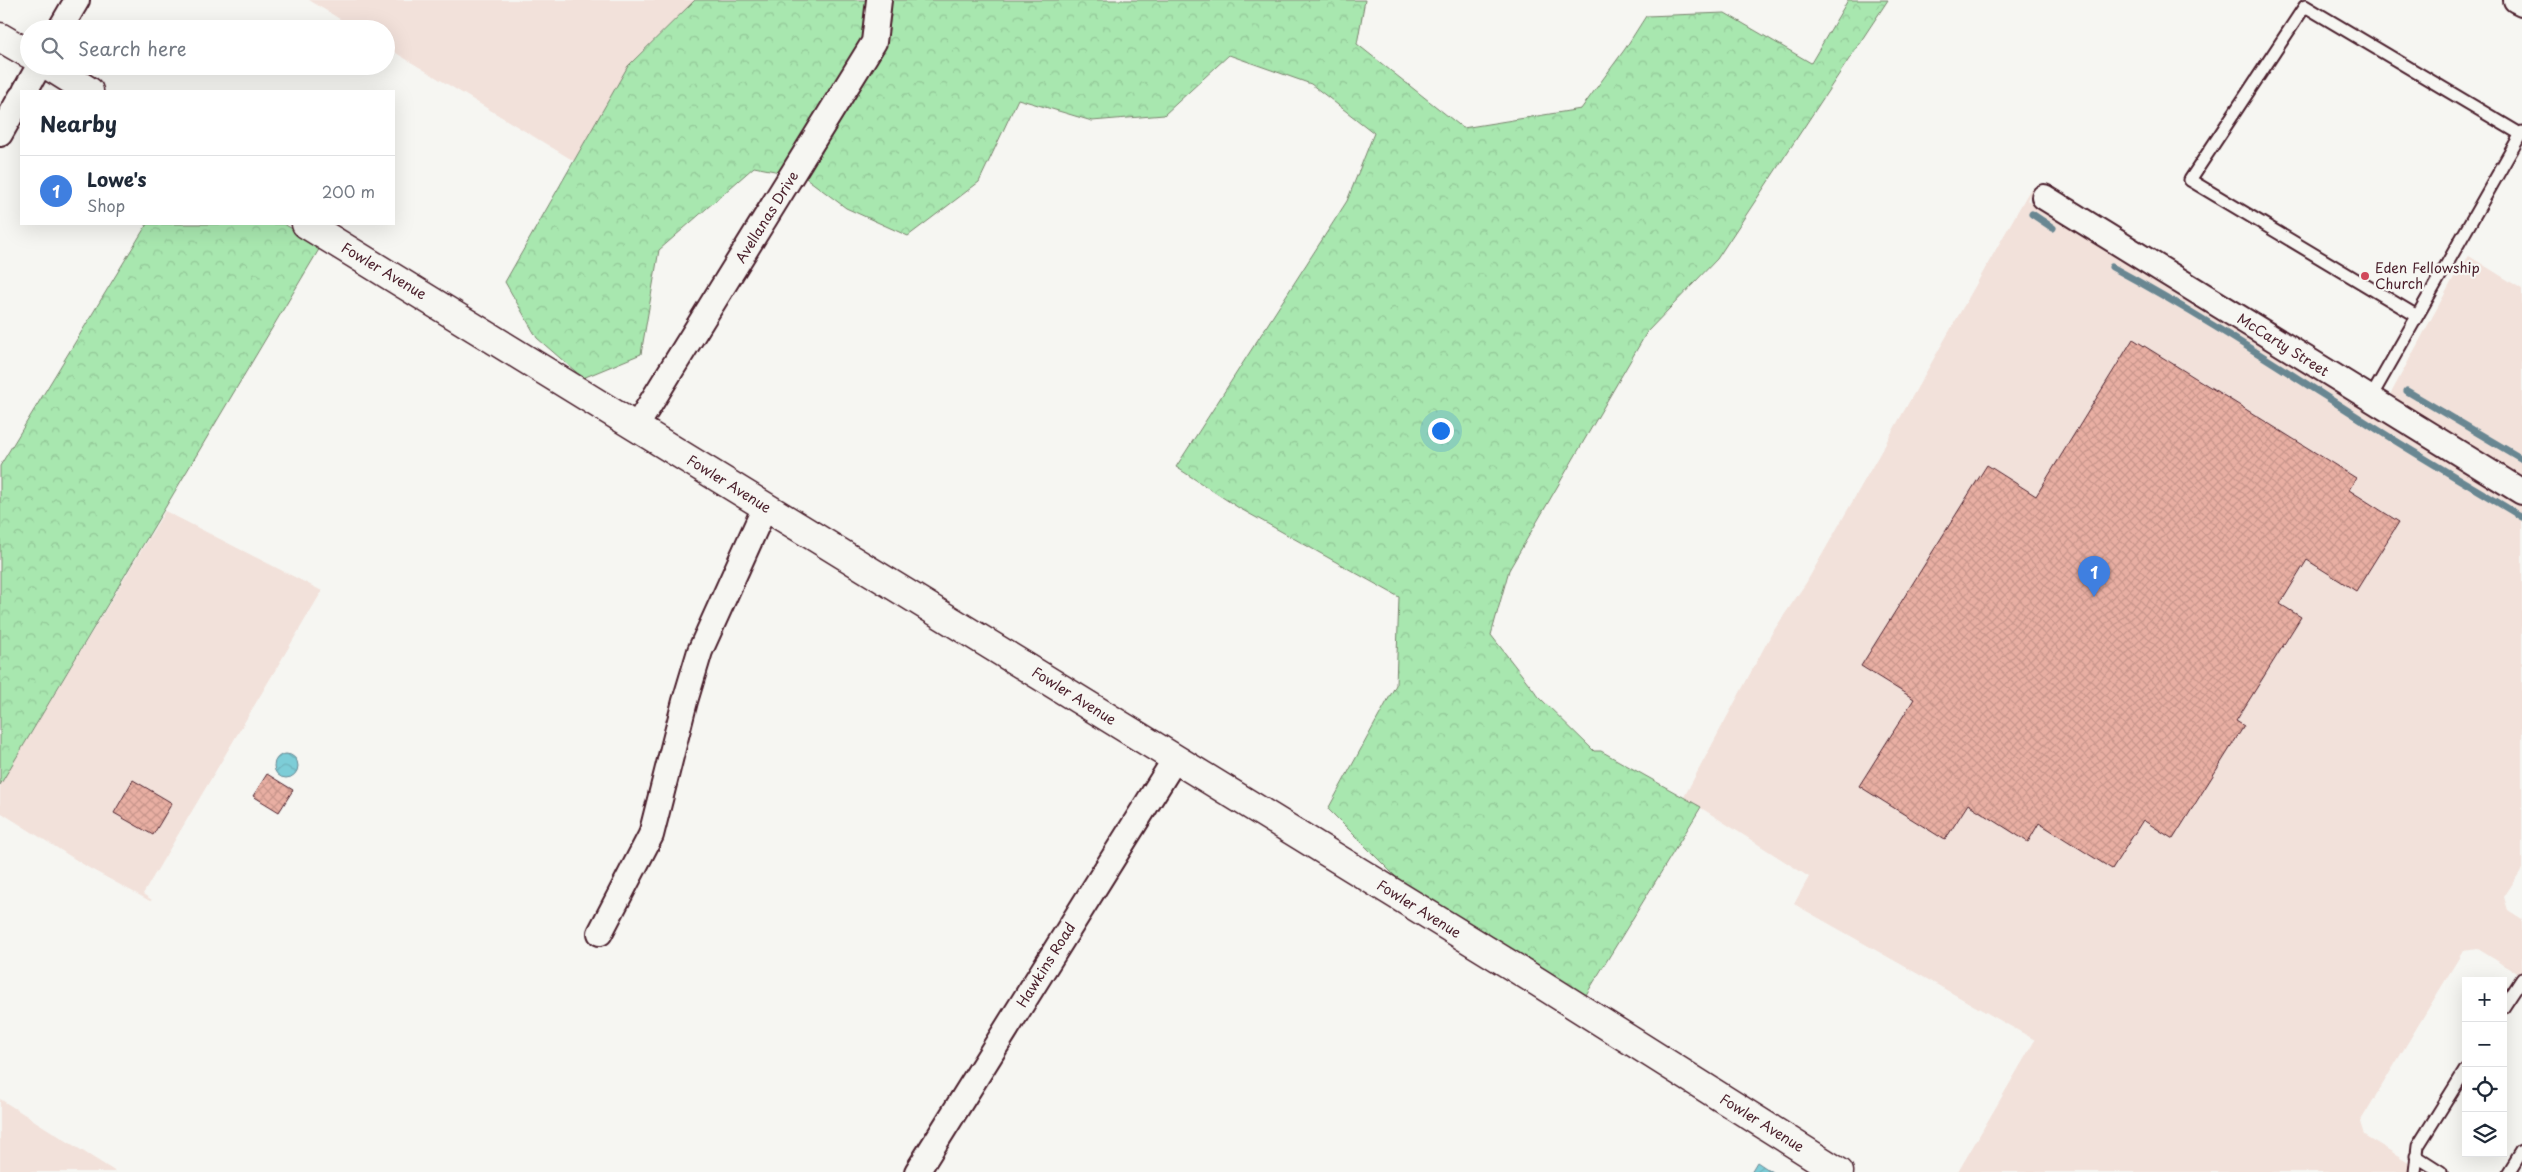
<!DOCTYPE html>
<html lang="en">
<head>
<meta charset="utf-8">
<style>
	:root { --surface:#fff; --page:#f6f6f7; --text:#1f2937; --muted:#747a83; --line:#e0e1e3; --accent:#d93025 }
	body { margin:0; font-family:"Playpen Sans",sans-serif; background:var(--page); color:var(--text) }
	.controls { position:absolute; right:15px; bottom:15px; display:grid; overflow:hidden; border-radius:0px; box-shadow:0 5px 20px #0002 }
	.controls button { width:45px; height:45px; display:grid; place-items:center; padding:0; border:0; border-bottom:1px solid var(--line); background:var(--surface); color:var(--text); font:25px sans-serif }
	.you { position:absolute; left:1440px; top:430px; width:18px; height:18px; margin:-12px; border:4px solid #fff; border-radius:50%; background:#1a73e8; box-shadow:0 0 0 8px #1a73e833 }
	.badge { display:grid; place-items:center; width:32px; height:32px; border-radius:50%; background:var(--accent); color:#fff; font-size:16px; font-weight:700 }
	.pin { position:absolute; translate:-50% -41px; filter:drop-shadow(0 1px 2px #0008) }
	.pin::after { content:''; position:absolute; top:26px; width:18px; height:15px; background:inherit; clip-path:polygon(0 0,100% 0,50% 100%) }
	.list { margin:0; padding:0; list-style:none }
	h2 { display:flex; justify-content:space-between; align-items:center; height:65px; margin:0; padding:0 20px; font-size:21px }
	h2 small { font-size:16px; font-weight:400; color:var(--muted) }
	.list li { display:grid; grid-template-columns:32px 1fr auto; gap:15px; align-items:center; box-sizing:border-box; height:70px; padding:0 20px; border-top:1px solid var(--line) }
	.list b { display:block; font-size:19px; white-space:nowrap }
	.list p { margin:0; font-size:16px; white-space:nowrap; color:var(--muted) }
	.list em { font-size:16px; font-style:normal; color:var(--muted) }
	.icon { flex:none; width:28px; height:28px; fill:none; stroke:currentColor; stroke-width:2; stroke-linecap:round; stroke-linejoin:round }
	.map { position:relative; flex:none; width:2522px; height:1172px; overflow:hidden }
	.search { position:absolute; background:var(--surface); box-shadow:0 5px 20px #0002; left:20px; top:20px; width:375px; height:55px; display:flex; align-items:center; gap:12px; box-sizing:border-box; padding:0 18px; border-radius:28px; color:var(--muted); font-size:19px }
	.panel { position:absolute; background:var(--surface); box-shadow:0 5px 20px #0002; left:20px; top:90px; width:375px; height:135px; border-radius:0px }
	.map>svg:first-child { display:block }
	.built { fill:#f2e1da }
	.forest { fill:url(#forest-crowns); stroke:#79836d }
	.water { fill:url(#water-waves); stroke:#698792 }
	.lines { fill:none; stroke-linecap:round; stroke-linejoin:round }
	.stream { stroke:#698792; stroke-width:7 }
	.building { fill:url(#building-cross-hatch); stroke:#4a1f2b }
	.lane-casing { stroke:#4a1f2b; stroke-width:15 }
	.street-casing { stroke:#4a1f2b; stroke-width:28 }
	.secondary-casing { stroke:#4a1f2b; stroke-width:31 }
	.lane { stroke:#f6f6f2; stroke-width:11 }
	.street { stroke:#f6f6f2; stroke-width:24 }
	.secondary { stroke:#f6f6f2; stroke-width:28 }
	.poi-dot { fill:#d1495b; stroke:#f6f6f2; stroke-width:2 }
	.labels { text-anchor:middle; stroke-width:4.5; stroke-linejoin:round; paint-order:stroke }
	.street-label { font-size:14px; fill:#4a1f2b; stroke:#f6f6f2 }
	.poi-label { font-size:14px; fill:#4a1f2b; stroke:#f6f6f2; text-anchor:start }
</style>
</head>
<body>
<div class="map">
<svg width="2522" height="1172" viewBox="0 0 2522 1172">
	<defs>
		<pattern id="forest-crowns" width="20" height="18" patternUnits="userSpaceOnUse" patternTransform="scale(1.25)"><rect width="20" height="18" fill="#a8e7af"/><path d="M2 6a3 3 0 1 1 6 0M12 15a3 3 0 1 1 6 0" fill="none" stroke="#92c697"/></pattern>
		<pattern id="water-waves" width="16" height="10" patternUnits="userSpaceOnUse" patternTransform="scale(1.25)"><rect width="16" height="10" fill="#7dcdd7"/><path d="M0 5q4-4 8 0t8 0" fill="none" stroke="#6eb0b9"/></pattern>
		<pattern id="building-cross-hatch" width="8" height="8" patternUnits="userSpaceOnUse" patternTransform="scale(1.25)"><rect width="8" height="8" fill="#e9afa3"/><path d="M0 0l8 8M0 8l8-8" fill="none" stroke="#c9968c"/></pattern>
	</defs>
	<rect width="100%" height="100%" fill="#f6f6f2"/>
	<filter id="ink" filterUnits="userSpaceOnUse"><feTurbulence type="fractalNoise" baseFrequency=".02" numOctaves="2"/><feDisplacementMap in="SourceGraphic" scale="10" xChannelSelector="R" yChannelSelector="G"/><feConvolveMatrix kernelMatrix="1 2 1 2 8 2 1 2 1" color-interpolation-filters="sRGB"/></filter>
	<g filter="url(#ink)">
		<path class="built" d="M309,0h386l-67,66 -54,95 -188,-114v-18h-30z
			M2031,188l3,1 -7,11 495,306v363l-18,28 4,13 14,9v57l-44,-27 -15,2 -103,171 4,13 61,37h-467l77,-132 -241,-136 15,-27 -125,-80 88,-164 34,-50z
			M2469,256l53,33v191l-182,-113 50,28 64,-118z
			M165,511l157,80 -179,303 9,6 -2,1 -61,-33 -89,-56v-27z
			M0,1099l116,73h-116z"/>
		<path class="forest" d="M695,0h171l-4,37 -82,135 -26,-5 -95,83 -18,104 -58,24 -46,-40 -32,-56 123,-216z
			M891,0h474l-8,44 106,84 118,-19 44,-60 21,-33 79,-3 86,50 37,-63h40l-171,259 -70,73 -138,238 -18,65 48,62 55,54h7l100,56 -117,191 -178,-111 -78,-78 68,-124 3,-88 -160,-89 -63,-41 171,-266 27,-68 -63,-49 -82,-29 -65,60 -72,6 -74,-22 -39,83 -71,54 -62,-28 -40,-30 79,-129 6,-33z
			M147,224h137l37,22 -321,539v-319z"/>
		<path class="water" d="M274 766a12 12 0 1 1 24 0a12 12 0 1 1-24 0Z
			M1757,1162l15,10h-21z"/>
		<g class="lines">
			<path class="stream" d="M2032,214l21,14
				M2112,267c93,50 181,109 271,166 46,29 93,56 139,84
				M2407,391l115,68"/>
		</g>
		<path class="building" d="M2133,339l223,139 -7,12 50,32 -43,69 -49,-31 -27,44 21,13 -65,104 8,5 -71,113 -30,-19 -31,49 -73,-46 -11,19 -60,-38 -23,36 -86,-54 55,-87 -53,-33 126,-201 49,31z
			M267,774l26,16 -14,22 -26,-16z
			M133,780l39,23 -19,32 -39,-22z"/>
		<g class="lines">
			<g class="lane-casing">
				<path id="lane" d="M2417,316l-227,-136 115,-174 217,129
					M2370,399l152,-267
					M2503,1008l19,-29
					M2416,1156l25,16
					M2415,1172l3,-26 48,-77
					M2509,1172l13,-21"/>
			</g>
			<g class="street-casing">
				<path id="street" d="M2516,0l6,3
					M60,29l17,-29
					M25,91l14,-25
					M0,134l21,-37
					M2044,197l478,295
					M636,427l238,-385 5,-42
					M600,933l51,-98 34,-134 15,-50 65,-144
					M917,1172l258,-413"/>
			</g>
			<g class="secondary-casing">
				<path id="secondary" d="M0,37l29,17
					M49,66l40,25
					M306,224l1232,758 301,190"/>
			</g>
			<use href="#lane" class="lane"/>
			<use href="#street" class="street"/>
			<use href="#secondary" class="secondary"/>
		</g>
	</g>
	<circle class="poi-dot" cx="2365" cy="276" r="5"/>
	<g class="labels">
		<g class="street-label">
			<text transform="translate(767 217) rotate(-58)" y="5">Avellanas Drive</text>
			<text transform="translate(384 271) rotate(31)" y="5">Fowler Avenue</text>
			<text transform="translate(2283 345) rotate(32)" y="5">McCarty Street</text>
			<text transform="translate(729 484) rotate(32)" y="5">Fowler Avenue</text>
			<text transform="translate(1074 696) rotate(32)" y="5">Fowler Avenue</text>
			<text transform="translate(1419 909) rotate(32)" y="5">Fowler Avenue</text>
			<text transform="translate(1046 965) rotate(-58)" y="5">Hawkins Road</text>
			<text transform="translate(1762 1123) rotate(32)" y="5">Fowler Avenue</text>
		</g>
		<g class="poi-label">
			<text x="2375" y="273">Eden Fellowship<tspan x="2375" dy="16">Church</tspan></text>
		</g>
	</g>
</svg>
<div class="controls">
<button>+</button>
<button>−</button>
<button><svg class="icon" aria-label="locate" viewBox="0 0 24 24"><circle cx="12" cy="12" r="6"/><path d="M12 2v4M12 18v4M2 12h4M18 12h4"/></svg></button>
<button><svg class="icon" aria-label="layers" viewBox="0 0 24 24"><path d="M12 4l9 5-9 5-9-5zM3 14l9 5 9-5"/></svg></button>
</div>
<div class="you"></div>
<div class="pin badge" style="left:2094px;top:597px;background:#3f7fe0">1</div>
<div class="search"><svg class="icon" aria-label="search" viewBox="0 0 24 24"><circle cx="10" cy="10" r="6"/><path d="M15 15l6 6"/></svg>Search here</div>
<section class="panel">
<h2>Nearby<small></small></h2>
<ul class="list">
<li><span class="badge" style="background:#3f7fe0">1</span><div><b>Lowe's</b><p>Shop</p></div><em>200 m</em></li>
</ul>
</section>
</div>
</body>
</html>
